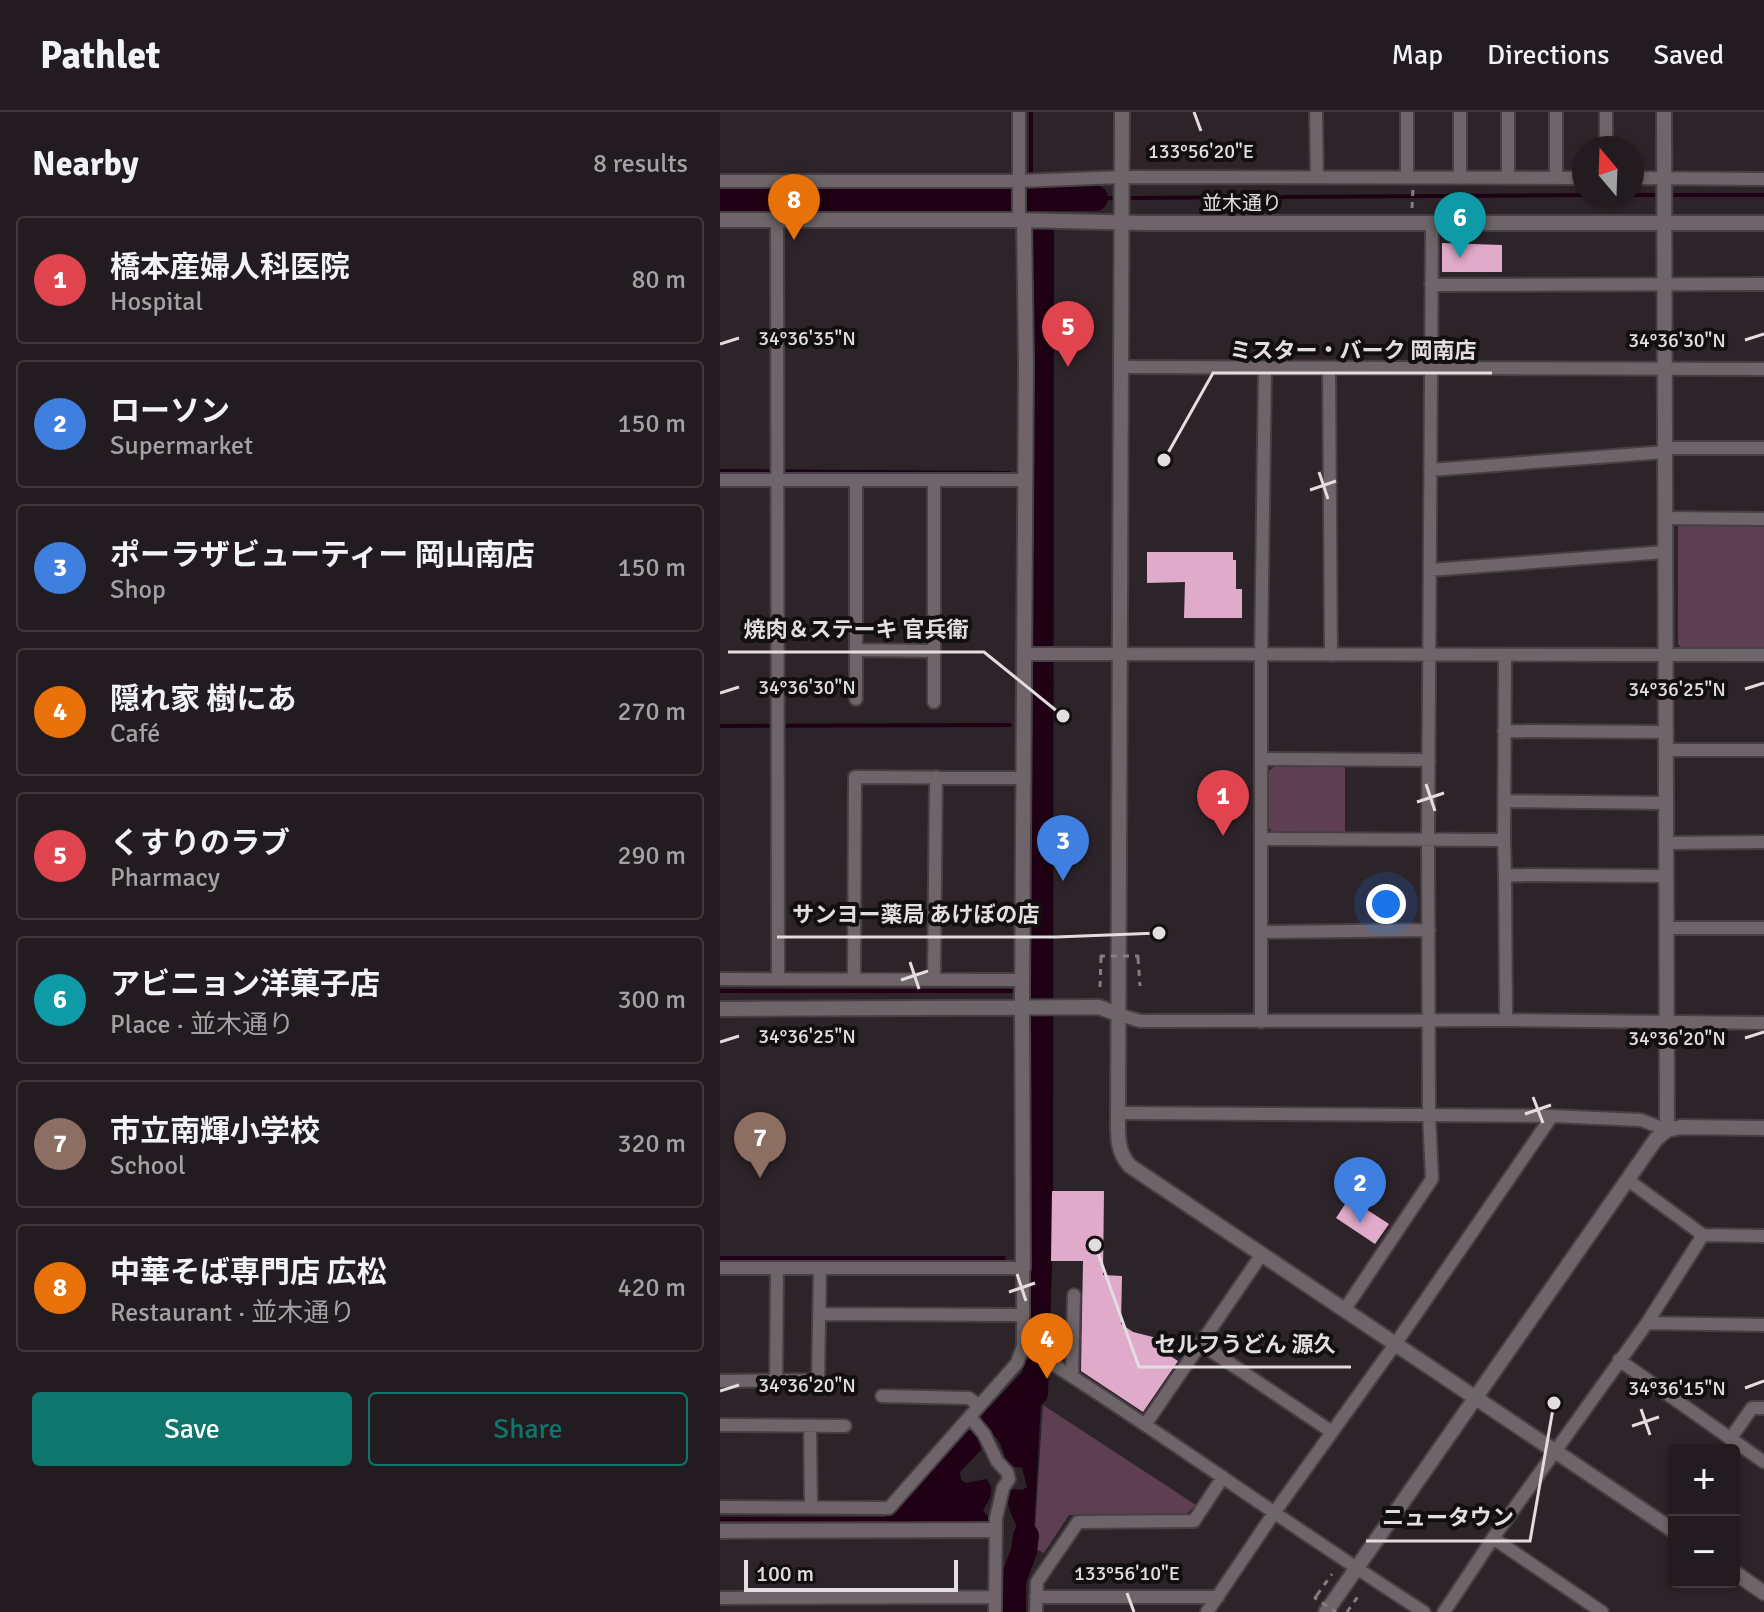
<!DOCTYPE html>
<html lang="en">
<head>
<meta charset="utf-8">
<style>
	:root { --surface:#221b1f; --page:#2a2428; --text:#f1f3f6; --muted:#a2a1a4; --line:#3f393d; --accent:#0f766e }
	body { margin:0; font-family:Signika,"Noto Sans JP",sans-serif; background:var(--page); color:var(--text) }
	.controls { position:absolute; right:24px; bottom:24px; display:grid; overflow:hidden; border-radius:8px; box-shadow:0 2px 6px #0004 }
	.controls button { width:72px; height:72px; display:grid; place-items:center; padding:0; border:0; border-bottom:2px solid var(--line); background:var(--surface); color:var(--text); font:40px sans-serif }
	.compass { position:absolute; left:852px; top:24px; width:72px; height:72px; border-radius:50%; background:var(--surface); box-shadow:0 2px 6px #0004; rotate:341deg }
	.scale { position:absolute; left:24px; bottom:20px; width:214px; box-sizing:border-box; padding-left:8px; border:4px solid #e2dde0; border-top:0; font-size:22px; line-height:28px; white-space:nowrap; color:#e2dde0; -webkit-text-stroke:6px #120f11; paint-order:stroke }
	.you { position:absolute; left:666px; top:792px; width:28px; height:28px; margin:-20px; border:6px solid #fff; border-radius:50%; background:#1a73e8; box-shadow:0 0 0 12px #1a73e833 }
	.badge { display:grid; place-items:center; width:52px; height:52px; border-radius:50%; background:var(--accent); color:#fff; font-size:26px; font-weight:700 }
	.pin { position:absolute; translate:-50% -66px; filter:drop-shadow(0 2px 4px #0008) }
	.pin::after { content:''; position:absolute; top:42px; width:28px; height:24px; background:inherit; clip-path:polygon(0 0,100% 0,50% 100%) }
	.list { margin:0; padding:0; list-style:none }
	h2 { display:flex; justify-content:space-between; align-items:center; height:104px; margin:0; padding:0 32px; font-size:34px }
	h2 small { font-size:26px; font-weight:400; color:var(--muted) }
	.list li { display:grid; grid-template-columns:52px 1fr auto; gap:24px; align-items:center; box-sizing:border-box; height:128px; margin:0 16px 16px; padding:0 16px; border:2px solid var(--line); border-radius:8px }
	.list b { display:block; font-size:30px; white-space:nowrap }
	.list p { margin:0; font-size:26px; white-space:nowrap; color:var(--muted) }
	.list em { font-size:26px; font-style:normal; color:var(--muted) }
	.actions { display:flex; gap:16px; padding:24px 32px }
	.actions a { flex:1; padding:18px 0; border:2px solid var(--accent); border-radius:8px; text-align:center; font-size:28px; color:var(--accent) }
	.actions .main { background:var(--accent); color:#fff }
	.map { position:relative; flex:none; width:1044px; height:1500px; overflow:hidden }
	header { display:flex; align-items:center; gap:48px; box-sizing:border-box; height:112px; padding:0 40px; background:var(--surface); border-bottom:2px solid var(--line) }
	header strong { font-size:38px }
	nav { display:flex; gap:44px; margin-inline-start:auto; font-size:28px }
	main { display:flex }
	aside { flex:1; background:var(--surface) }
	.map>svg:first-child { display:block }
	.green { fill:#5e3e51 }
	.water { fill:#1f0014 }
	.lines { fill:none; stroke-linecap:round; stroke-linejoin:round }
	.stream { stroke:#1f0014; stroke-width:4 }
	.river { stroke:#1f0014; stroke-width:26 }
	.building { fill:#e0abca }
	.minor-casing { stroke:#463f43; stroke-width:16 }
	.tertiary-casing { stroke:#463f43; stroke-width:18 }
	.path { stroke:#847d81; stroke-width:3; stroke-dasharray:6 6; stroke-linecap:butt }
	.minor { stroke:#6e6469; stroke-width:12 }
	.tertiary { stroke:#6e6469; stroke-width:14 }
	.path-bridge { stroke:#847d81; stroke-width:3; stroke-dasharray:6 6; stroke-linecap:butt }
	.ticks { fill:none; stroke:#e2dde0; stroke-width:3 }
	.labels { text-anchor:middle; stroke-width:8; stroke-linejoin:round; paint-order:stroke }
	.street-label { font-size:20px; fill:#e2dde0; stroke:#120f11 }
	.ticks-label { font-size:20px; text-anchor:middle; fill:#e2dde0; stroke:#120f11; stroke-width:8; stroke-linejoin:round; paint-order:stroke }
	.leader { fill:none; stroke:#e2dde0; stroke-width:3 }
	.callout-dot { fill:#e2dde0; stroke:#120f11; stroke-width:3 }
	.callout-label { font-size:22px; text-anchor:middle; font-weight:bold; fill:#e2dde0; stroke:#120f11; stroke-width:8; stroke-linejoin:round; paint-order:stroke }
</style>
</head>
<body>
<header>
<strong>Pathlet</strong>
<nav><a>Map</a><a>Directions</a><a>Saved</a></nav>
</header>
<main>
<aside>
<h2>Nearby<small>8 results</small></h2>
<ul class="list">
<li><span class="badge" style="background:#e0444e">1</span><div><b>橋本産婦人科医院</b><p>Hospital</p></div><em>80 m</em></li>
<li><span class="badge" style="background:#3f7fe0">2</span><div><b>ローソン</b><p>Supermarket</p></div><em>150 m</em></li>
<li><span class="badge" style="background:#3f7fe0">3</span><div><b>ポーラザビューティー 岡山南店</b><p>Shop</p></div><em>150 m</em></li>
<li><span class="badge" style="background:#e8710a">4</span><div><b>隠れ家 樹にあ</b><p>Café</p></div><em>270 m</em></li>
<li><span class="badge" style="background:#e0444e">5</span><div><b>くすりのラブ</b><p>Pharmacy</p></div><em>290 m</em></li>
<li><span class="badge" style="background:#0f9aa8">6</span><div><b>アビニョン洋菓子店</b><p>Place · 並木通り</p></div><em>300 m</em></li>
<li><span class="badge" style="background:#8d6e63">7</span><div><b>市立南輝小学校</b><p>School</p></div><em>320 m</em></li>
<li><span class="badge" style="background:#e8710a">8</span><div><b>中華そば専門店 広松</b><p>Restaurant · 並木通り</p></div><em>420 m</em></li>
</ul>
<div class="actions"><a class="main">Save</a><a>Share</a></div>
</aside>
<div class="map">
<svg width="1044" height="1500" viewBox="0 0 1044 1500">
	<rect width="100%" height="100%" fill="#2d2429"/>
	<path class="green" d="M963,411l81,1v123l-83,1 -3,-4v-117z
		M556,653h69v71h-70l-6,-8v-57z
		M323,1293l153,100 -11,10h-116l-25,38 -12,-6 3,-17z"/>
	<path class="water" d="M308,1242l15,11 -9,164 -5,28 -9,15 -7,-3c4,-11 8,-26 5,-38 -4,-16 -16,-25 -6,-42l11,1 4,-3 -5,-19c-23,-2 -14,-16 -25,-29 -3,-4 -7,-6 -11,-9l-6,7 1,13 -21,22 1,8 5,3 20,-4c11,11 3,20 -3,32l5,5v7l-102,-1 -1,-6h7l77,-86 8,2 7,-6 -3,-10 45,-48z"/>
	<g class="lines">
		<path class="stream" d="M311,0v86
			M912,83h132
			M375,86h22
			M406,86l458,-3
			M0,359l289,2
			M312,361h9
			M315,613h6
			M0,614l290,-1
			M0,879h291
			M316,880h4
			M0,1146h284
			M315,1146h4
			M0,1407h170"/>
		<path class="river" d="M0,86h375
			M315,1281l5,-156 1,-1008
			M293,1500v-31l11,-30 2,-15"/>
	</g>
	<path class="building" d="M722,131l60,2v27h-60z
		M427,440h86v8h3v29h6v29h-58l1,-36 -38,1z
		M332,1079h52l-1,84 19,1 -1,48 12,8 20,5 13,16 12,8 -35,51 -62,-41 2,-110h-32z
		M629,1086l40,26 -14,20 -39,-26z"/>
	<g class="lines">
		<g class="minor-casing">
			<path id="minor" d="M299,0v108
				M596,0l1,65
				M740,0v66
				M788,0v66
				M836,0v66
				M886,36v-36
				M687,66v-66
				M912,66l132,1
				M0,69h299l103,-4 462,1
				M57,108l1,759
				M711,173l333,-1
				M403,255l641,2
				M609,256l2,287
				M945,336h99
				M710,358l235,-18
				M0,368h304
				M945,406l99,1
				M710,458l235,-18
				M136,538l78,1
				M304,542l740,1
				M136,587v-218
				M214,590v-221
				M784,619l162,1
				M946,638h98
				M541,647l168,1
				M784,689l162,2
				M541,727l243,1 1,35 161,1
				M784,728l1,-185
				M946,731l98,-1
				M785,763l1,145
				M215,802l88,1
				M946,816h98
				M541,820l168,-2
				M0,867l302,1
				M134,867l1,-202 169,1
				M214,867l2,-202
				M400,903l20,6 366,-1 258,3
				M541,910v-367l4,-287
				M398,1001l434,3 89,4 26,10
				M908,1068l75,55 61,1
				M0,1156h303v78l-6,17 -128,145 -169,-1
				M625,1197l87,-130 -3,-65 -1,-273 4,-619
				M99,1202l204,1
				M927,1211l117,2
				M481,1232l131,88
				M899,1248l145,102
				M331,1251c126,80 247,169 373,249
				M352,1264l2,-81
				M0,1269l98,-1 2,-111
				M56,1269l1,-112
				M162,1284l87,2 10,8
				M250,1305l14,17 13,27 10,11 2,7 -6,9 -7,30 -1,94
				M0,1313l125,1
				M425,1313l117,-171
				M90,1314l1,81
				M1010,1327l22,-31h12
				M773,1426l109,74
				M316,1485h182
				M0,1486l275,-1
				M316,1500l1,-30 41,-60 116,-1 29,-44
				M487,1500l67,-99 122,-170 156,-227
				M724,1500l49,-74 154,-215 56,-88"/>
		</g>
		<g class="tertiary-casing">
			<path id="tertiary" d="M402,0l-4,1001c0,20 -2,38 12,53l544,365
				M944,0l3,1018
				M0,108h299l125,3h620
				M0,897l379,-2 21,8
				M303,1156l-1,-269 4,-636 -2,-143
				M0,1419l275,-1
				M1014,1460l30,21
				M606,1500l330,-473 11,-9 14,-3 83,1"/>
		</g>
		<path class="path" d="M692,96l1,-20
			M418,846l2,28
			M380,875l1,-29
			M597,1483l15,-21
			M627,1500l12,-17"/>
		<use href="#minor" class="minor"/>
		<use href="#tertiary" class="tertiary"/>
		<path class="path-bridge" d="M381,846v-2h37v2
			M597,1483l-2,3 21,14"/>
	</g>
	<path class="ticks" d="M474,0l7,19M1025,228l19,-6M0,232l19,-6M599,360l9,27M590,378l26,-9M1025,577l19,-6M0,581l19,-6M706,672l9,27M697,690l27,-9M190,850l9,27M181,868l27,-9M1025,926l19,-6M0,930l19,-6M813,985l10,26M805,1002l26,-9M297,1162l9,27M289,1180l26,-9M1025,1276l19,-7M0,1279l19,-6M921,1297l9,26M912,1314l27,-9M407,1481l7,19"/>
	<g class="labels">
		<g class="street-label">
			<text x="522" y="98">並木通り</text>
		</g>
	</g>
	<g class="ticks-label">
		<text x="481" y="46">133°56'20"E</text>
		<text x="87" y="233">34°36'35"N</text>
		<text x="957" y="235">34°36'30"N</text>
		<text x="87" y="582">34°36'30"N</text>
		<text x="957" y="584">34°36'25"N</text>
		<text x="87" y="931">34°36'25"N</text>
		<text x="957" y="933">34°36'20"N</text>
		<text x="87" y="1280">34°36'20"N</text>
		<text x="957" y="1283">34°36'15"N</text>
		<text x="407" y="1468">133°56'10"E</text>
	</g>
	<path class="leader" d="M444 348L493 261H772M343 604L264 540H8M439 821L336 825H57M375 1133L419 1255H631M834 1291L810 1429H646"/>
	<g class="callout-dot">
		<circle cx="444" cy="348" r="8"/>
		<circle cx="343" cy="604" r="8"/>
		<circle cx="439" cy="821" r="8"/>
		<circle cx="375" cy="1133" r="8"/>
		<circle cx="834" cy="1291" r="8"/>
	</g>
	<g class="callout-label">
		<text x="633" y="246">ミスター・バーク 岡南店</text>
		<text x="136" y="525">焼肉＆ステーキ 官兵衛</text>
		<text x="196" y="810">サンヨー薬局 あけぼの店</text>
		<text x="525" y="1240">セルフうどん 源久</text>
		<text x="728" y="1413">ニュータウン</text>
	</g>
</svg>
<div class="controls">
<button>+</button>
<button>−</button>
</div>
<svg class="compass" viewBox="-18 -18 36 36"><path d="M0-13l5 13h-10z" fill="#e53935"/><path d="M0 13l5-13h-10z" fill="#a2a1a4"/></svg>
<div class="scale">100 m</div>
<div class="you"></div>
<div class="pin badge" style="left:503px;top:724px;background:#e0444e">1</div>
<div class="pin badge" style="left:640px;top:1111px;background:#3f7fe0">2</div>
<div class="pin badge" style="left:343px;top:769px;background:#3f7fe0">3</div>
<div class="pin badge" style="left:327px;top:1267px;background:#e8710a">4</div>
<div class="pin badge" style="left:348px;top:255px;background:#e0444e">5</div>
<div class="pin badge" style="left:740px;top:146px;background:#0f9aa8">6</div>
<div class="pin badge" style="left:40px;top:1066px;background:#8d6e63">7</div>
<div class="pin badge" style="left:74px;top:128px;background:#e8710a">8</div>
</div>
</main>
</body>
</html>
